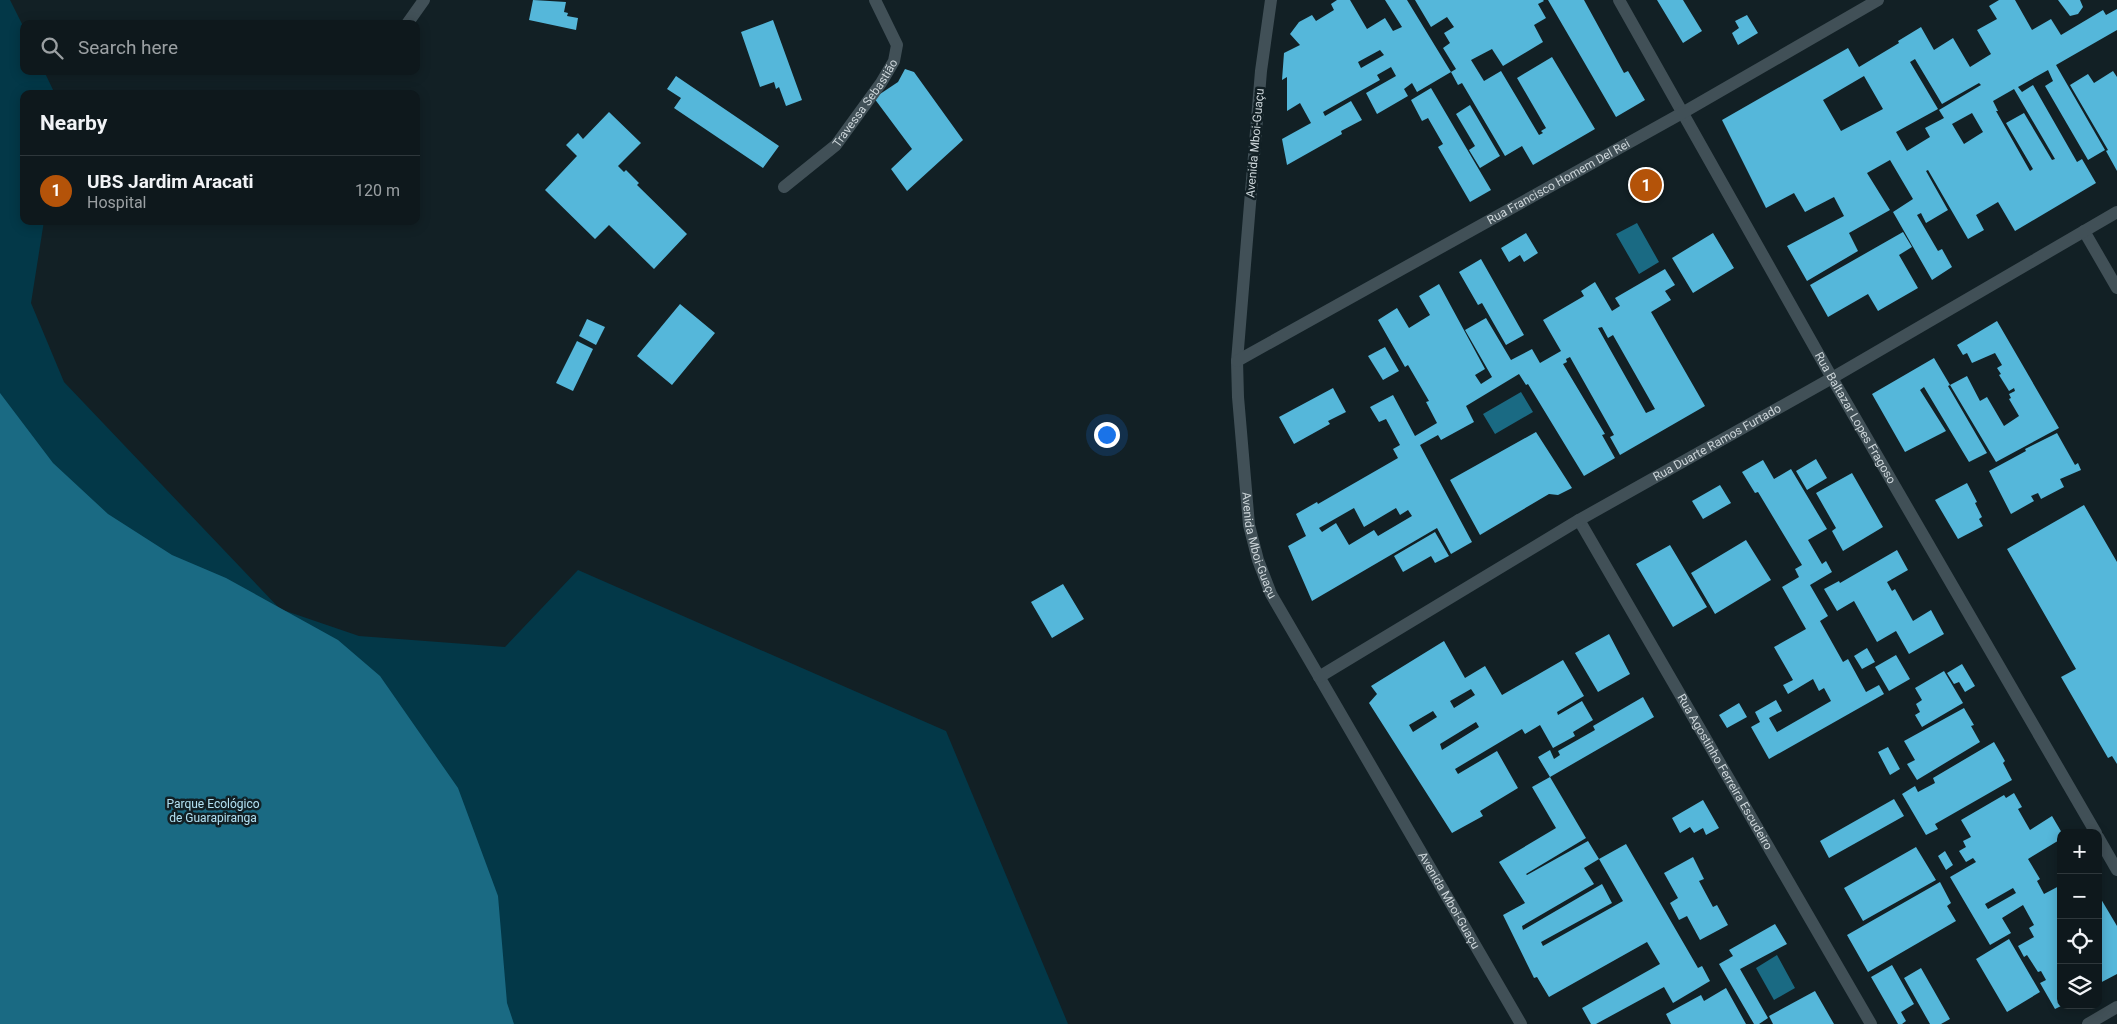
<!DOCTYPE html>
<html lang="en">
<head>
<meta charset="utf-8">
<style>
	:root { --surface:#0e181c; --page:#1c2529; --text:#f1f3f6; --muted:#9ba0a3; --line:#2e373b; --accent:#b45309 }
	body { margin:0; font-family:Roboto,sans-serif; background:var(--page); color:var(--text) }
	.controls { position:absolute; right:15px; bottom:15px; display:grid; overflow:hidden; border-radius:10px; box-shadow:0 2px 12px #0003 }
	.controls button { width:45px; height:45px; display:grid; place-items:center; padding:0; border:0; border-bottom:1px solid var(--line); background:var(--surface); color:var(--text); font:25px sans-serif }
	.you { position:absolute; left:1106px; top:434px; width:18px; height:18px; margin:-12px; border:4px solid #fff; border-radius:50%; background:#1a73e8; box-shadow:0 0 0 8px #1a73e833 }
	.badge { display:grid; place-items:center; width:32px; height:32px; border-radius:50%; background:var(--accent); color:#fff; font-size:16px; font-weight:700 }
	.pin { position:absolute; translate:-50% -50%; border:2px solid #fff; box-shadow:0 1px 5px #0006 }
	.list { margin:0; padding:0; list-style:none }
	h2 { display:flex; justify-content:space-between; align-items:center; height:65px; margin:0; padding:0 20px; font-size:21px }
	h2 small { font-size:16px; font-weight:400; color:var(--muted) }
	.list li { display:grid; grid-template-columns:32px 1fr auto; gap:15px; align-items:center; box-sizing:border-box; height:70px; padding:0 20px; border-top:1px solid var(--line) }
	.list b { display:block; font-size:19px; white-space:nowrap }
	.list p { margin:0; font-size:16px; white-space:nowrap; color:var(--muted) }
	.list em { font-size:16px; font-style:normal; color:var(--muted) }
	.icon { flex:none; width:28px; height:28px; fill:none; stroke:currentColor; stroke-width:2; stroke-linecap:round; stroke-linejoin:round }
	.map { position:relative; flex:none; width:2117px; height:1024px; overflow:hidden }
	.search { position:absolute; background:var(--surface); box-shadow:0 2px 12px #0003; left:20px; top:20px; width:400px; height:55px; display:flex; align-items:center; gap:12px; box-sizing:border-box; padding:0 18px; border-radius:10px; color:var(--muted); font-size:19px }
	.panel { position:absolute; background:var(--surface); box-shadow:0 2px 12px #0003; left:20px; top:90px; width:400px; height:135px; border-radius:10px }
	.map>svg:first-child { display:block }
	.green { fill:#033848 }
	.water { fill:#1a6a83 }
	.building { fill:#55b7da; fill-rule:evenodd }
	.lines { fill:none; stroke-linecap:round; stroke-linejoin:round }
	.minor { stroke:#415057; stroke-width:12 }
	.labels { text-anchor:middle; stroke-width:5; stroke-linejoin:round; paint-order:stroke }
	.street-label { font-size:12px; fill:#cdd6da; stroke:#122025 }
	.park-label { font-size:12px; fill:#b2e0f2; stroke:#122025 }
</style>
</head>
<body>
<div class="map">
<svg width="2117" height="1024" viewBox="0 0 2117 1024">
	<rect width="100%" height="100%" fill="#122025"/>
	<path class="green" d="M0,0h10l14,28v43h20l11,23h-31v127h20l-13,82 33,79 216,227 79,27 146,11 73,-77 368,161 122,293h-1068z"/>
	<path class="water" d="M1637,223l22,39 -20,12 -23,-40z
		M1521,392l12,20 -38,22 -12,-20z
		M0,393l53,70 55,51 64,41 54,23 112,62 42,36 78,112 40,108 9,107 7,21h-514z
		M1777,955l18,33 -21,12 -18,-32z"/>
	<path class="building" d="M533,0l33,2 -2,10 4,1 -1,3 11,2 -2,12 -47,-10z
		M1337,0h13l17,29 18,-11 8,13 9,-4 -17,-27h22l44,72 -34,20 -5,-9 -8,6 4,7 -31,18 -11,-21 30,-17 -5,-9 -14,8 3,5 -57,32 2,4 26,-15 11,19 -21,11 1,3 -55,31 -5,-26 29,-16 -11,-20 -13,8v-34l-5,3 2,-27 16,-8 -10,-11 9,-12 13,-7 4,6 18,-11 -3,-6zM1380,50l4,5 -23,13 -3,-6z
		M1415,0h128l1,1 -6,3 8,14 -12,7 9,17 -40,24 -11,-17 -21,11 13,21 17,-10 38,64 4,-2 -2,-2 5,-3 -29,-50 35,-21 43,72 -62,36 -11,-19 -17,10 -43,-73 -4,2 -7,-13 5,-3 -13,-21 7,-5 -6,-10 10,-6 -7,-10 -16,10z
		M1548,0h36l40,73 4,-2 17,29 -29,17z
		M1657,0h26l19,31 -19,12z
		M1999,0h16l17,30 19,-11 10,16 42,-25 3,5 11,-6v21l-61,35 49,85 -17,10 -43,-74 8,-5 -5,-11 -30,17 4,5 11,-7 44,77 5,-3 14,24 -81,48 -17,-29 -22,13 8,15 -16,9 -40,-69 -2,1 22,39 -22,13 -5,-10 -4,2 21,36 4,-2 10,18 -20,13 -39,-68 20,-13 -23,-39 -23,13 23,37 -41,23 9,18 -51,30 -20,-35 57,-30 -10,-19 -29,15 -11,-19 -28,15 -44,-88 126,-72 11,19 40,-24 -1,-2 23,-14 13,23 19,-12 17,29 21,-13 -14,-24 20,-11 -8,-13zM1915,59l27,45 37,-21 2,2 -42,25 5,8 -19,10 5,9 -23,14 -11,-19 42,-23 -28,-47zM1864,76l19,33 -42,22 -18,-31zM2014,89l41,70 -3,1 -28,-47 -18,10 27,46 -3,2 -34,-60h2l-5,-10zM1972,113l11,19 -19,12 -12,-20z
		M2058,0h22l3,7 -5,7 -8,2z
		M1747,15l11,18 -20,12 -6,-12 7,-5 -4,-7z
		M773,20l29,80 -16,6 -7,-19 -3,2 -2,-7 -14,5 -19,-55z
		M905,69l9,3 49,68 -56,51 -16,-22 21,-20 -38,-51 24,-16z
		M2113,71l4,6v94l-11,-20 2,-1 -38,-65 18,-11 6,9z
		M676,76l103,70 -16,22 -89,-60 7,-10 -14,-9z
		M1431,88l60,102 -21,12 -32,-55 5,-3 -15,-26 -6,3 -11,-21z
		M1470,105l30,51 -20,12 -11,-18 6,-4 -19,-32z
		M609,112l32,31 -23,23 6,6 2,-2 13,13 -2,2 50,49 -33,35 -45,-44 -14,14 -50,-49 32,-34 -11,-11 12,-12 5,6z
		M1903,232l9,15 -13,8 19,33 -40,23 -10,-17 -40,23 -18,-32z
		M1526,233l12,20 -14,9 -4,-7 -11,7 -8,-14z
		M1713,233l21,35 -41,25 -21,-35z
		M1481,259l43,76 -18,10 -24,-42 -4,2 -19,-33z
		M1665,269l10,16 -10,6 6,9 -20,12 54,94 -85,49 -10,-18 4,-2 -44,-78 -4,2 1,3 -4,2 42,70 -3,1 13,23 -31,18 -56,-92 -2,1 -7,-11 -53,32 8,16 -33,18 -3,-5 -18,10 52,97 -21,12 -14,-26 -125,73 -24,-55 18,-10 -10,-22 21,-12 1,2 80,-46 -5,-9 7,-4 -14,-26 -7,3 -9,-15 23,-12 22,41 22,-13 -11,-21 3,-1 -21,-36 -3,2 -27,-47 19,-12 12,20 21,-13 -11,-19 20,-12 46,85 -10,6 6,9 11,-7 -27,-47 21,-12 25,42 21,-11 8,14 21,-12 -18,-31 41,-24 -3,-5 14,-9 17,29 8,-5 -5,-8zM1602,327l6,11 5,-3 42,74 -9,4 -48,-85zM1354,508l10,19 32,-19 4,7 8,-5 4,6 -34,20 -4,-6 -25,15 -13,-22 -14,9 -3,-4z
		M680,304l35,29 -43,52 -35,-29z
		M587,319l18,8 -9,18 -17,-9z
		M1997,321l62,107 -63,34 -46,-77 -2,1 39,67 -18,9 -45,-75 -4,3 26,41 -41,21 -33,-58 62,-36 16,27 17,-9 13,25 7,-4 17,29 15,-10 -10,-17 2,-1 -2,-4 6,-3 -1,-3 -5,3 -10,-16 2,-1 -4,-6 5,-3 -7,-12 -23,10 -5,-10 -4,2 -6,-10z
		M577,341l16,8 -20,42 -17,-8z
		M1385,347l14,24 -16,9 -15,-24z
		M1333,388l13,24 -18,9 2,3 -36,20 -15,-27z
		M1536,432l36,56 -14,7 -9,-1 -69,41 -30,-55z
		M2057,433l18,32 3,-2 3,7 -21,9 4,8 -23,12 -3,-6 -7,3 3,5 -23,13 -22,-43 37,-20 -1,-2z
		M1816,459l11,19 -20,12 -11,-19z
		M1763,460l11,19 17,-10 36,60 -19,11 14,24 4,-3 6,11 -22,13 18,31 -8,5 23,41 5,-3 18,33 13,-7 5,9 -115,65 -18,-32 9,-5 -5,-10 21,-12 6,11 -13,7 8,14 54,-31 -7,-13 -5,3 -6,-12 -25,15 -5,-9 10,-5 -19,-33 32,-18 -24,-42 17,-10 -4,-8 7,-4 -44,-73 -3,1 -13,-21z
		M1852,473l31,54 -40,24 -11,-20 4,-3 -20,-35z
		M1967,483l10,19 -2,1 7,14 -3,2 4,7 -25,13 -23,-39z
		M1720,485l11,18 -28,16 -11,-18z
		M2084,505l33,57v202l-5,-8 -4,2 -47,-81 15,-8 -69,-120z
		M1435,532l14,24 -14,7 -4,-7 -28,16 -9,-16z
		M1746,540l25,40 -56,34 -24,-41z
		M1670,545l37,62 -34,20 -37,-63z
		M1897,550l11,20 -21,12 5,9 3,-2 18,32 18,-11 13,24 -35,20 -13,-23 -19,11 -23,-41 -17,10 -13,-22 15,-8 1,2z
		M1063,584l21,35 -32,19 -21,-36z
		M1609,634l21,40 -32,18 -23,-39z
		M1444,641l21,37 20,-12 17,29 61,-35 21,36 -27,16 1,3 24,-14 11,19 -20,12 2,4 -22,12 -13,-23 -15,9 -3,-5 -67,40 3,5 39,-23 21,37 -38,23 3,5 -31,17 -83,-130 8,-9 -6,-8zM1471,689l4,6 -21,13 -4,-7zM1433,711l4,6 -24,15 -4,-7zM1476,722l3,5 -37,23 -2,-6z
		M1867,648l8,14 -13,7 -8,-13z
		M1896,655l14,24 -21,12 -14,-24z
		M1962,664l13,22 -10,6 -6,-10 -5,2 -7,-11z
		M1944,671l19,32 -41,24 -7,-12 5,-3 -4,-8 6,-4 -7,-12z
		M1643,697l11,20 -104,60 -12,-20 12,-7 4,9 6,-4 -2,-4 37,-21 -2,-4z
		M1739,703l8,14 -20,11 -8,-13z
		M1964,708l10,17 -3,1 9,16 -63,38 -10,-16 8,-4 -11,-19z
		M1994,742l11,19 -2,2 9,17 -77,44 3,5 -12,6 -24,-41 13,-8 3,6 17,-9 -2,-5z
		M1888,747l12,22 -10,6 -12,-23z
		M1550,777l36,61 -60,36 1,1 61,-34 11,18 27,-15 72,124 4,-2 8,15 -37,22 -9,-16 -68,37h-5l-9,-16 78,-44 -13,-22 -98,55 -12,-20 -3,1 -31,-63 22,-12 -26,-41 57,-34 -24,-41zM1599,859l24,42 -80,45 -2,-4 71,-39 -10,-19 -79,46 -1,-4 72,-42 -10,-16z
		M2014,793l8,14 -4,2 12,21 22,-14 10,17 -1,6 -33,20 12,20 -3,2 7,13 17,-9v121l-6,3 -15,-26 6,-3 -5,-9 -3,1 -11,-17 -3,2 -6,-11 16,-9 -5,-9 5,-3 -11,-20 -21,13 9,15 -21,12 -40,-68 26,-15 -3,-4 -7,4 -7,-11 7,-4 -3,-6 8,-4 -10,-17 43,-25 2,3zM2013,888l3,5 -28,16 -3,-5z
		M1894,799l10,17 -75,42 -9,-17z
		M1703,800l16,28 -13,7 -3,-7 -9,5 -4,-6 -10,6 -8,-15z
		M1916,847l20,33 -73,41 -19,-33z
		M1945,851l8,14 -7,5 -8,-14z
		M1693,857l11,22 -5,2 14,26 4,-2 11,20 -28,15 -13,-24 -8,4 -9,-17 8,-5 -14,-25z
		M1940,882l11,21 -4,3 9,15 -88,51 -21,-37z
		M2098,894l19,32v48l-19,10z
		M1775,924l12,20 -47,25 28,49 -9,6h-5l-35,-60 14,-8 -4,-6z
		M2009,939l31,53 -33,20 -31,-53z
		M1892,965l22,39 -13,8 5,9 -4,3h-4l-27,-47z
		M1921,968l29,51 -9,5h-11l-26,-46z
		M1726,988l20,36h-75l-5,-10 35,-19 3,6z
		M1815,991l19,33h-61l-4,-8z"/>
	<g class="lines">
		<g class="minor">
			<path id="s1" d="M1271,0l-10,71 -24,290 1,36 11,128 9,35 13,34 250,430"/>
			<path id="s2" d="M1619,0l213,378 264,455"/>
			<path d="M407,24l17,-24"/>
			<path id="s3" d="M784,187l52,-42 45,-62 13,-22 3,-16 -22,-45"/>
			<path d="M2084,231l33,57"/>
			<path id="s4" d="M1237,361l447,-249 194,-112"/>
			<path id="s5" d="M1579,520l292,504"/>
			<path id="s6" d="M1319,677l260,-157 253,-142 285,-166"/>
			<path d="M2098,837l19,33"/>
			<path d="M2088,1024l29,-17"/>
		</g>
	</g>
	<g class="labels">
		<g class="street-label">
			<text dy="4" stroke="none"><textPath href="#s3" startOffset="118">Travessa Sebastião</textPath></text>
			<text transform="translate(1255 143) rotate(-85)" y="4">Avenida Mboi-Guaçu</text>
			<text dy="4" stroke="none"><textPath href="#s4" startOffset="368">Rua Francisco Homem Del Rei</textPath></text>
			<text dy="4" stroke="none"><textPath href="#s2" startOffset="480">Rua Baltazar Lopes Fragoso</textPath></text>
			<text dy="4" stroke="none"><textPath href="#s6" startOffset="462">Rua Duarte Ramos Furtado</textPath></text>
			<text dy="4" stroke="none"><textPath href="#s1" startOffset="549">Avenida Mboi-Guaçu</textPath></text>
			<text dy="4" stroke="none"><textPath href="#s5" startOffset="291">Rua Agostinho Ferreira Escudeiro</textPath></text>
			<text dy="4" stroke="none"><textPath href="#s1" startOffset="954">Avenida Mboi-Guaçu</textPath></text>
		</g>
		<g class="park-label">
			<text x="213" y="808">Parque Ecológico<tspan x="213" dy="14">de Guarapiranga</tspan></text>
		</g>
	</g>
</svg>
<div class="controls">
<button>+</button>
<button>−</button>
<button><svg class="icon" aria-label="locate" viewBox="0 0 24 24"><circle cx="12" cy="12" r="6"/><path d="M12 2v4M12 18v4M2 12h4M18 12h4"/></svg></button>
<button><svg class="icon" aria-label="layers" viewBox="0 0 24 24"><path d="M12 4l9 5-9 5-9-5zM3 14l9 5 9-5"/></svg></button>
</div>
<div class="you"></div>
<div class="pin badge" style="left:1646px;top:185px">1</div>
<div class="search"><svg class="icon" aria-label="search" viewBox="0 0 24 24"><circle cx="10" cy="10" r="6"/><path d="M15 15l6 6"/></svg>Search here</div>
<section class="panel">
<h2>Nearby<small></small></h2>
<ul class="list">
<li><span class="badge">1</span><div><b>UBS Jardim Aracati</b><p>Hospital</p></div><em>120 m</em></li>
</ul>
</section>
</div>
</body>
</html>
